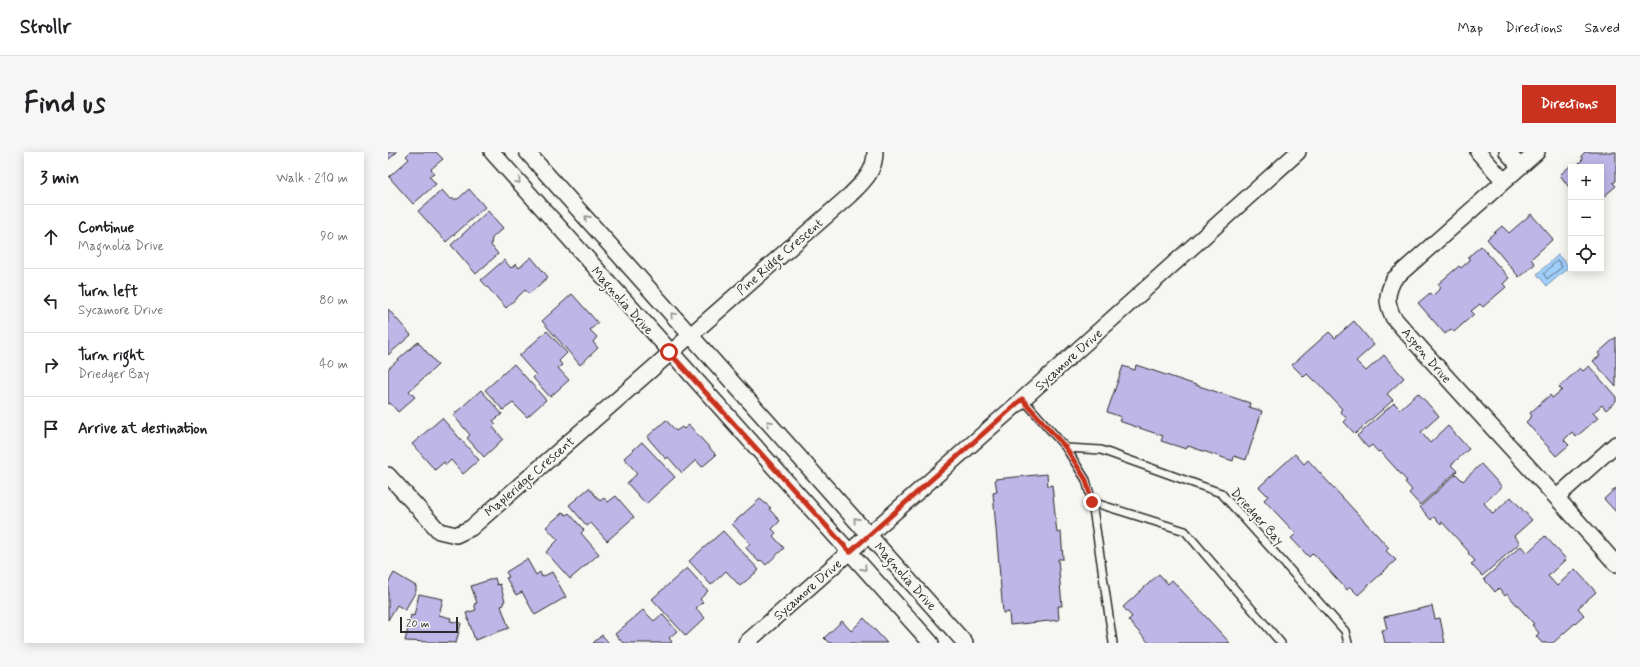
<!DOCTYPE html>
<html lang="en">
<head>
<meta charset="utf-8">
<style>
	:root { --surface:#fff; --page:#f6f6f6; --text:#202124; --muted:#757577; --line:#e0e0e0; --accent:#c8321e }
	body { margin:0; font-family:Mynerve,sans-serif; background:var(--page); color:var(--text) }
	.controls { position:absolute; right:12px; top:12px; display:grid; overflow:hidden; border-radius:0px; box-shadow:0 2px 10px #0003 }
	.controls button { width:36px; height:36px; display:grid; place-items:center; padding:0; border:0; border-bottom:1px solid var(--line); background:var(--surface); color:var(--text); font:20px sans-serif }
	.scale { position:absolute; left:12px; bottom:10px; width:58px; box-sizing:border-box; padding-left:4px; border:2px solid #2b2b2b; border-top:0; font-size:11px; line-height:14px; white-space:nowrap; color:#2b2b2b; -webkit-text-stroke:3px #f6f6f2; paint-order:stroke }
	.stop { position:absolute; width:12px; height:12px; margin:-9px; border:3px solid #c8321e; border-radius:50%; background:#fff }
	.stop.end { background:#c8321e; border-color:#fff; box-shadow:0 1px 4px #0008 }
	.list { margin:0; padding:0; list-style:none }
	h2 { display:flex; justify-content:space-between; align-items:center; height:52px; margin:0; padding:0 16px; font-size:17px }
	h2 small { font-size:13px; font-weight:400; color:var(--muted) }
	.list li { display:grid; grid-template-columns:26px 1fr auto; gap:12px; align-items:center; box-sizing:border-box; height:64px; padding:0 16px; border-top:1px solid var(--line) }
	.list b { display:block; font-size:15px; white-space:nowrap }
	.list p { margin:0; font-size:13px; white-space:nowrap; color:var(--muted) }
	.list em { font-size:13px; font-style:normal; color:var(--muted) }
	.icon { flex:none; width:22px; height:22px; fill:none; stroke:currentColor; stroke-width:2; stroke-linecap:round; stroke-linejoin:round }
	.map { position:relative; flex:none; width:1228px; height:491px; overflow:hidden; border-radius:0px }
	header { display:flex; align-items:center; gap:24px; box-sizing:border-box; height:56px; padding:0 20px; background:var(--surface); border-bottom:1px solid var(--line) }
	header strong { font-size:19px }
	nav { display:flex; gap:22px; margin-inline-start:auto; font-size:14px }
	.intro { display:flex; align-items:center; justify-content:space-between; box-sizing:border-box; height:96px; padding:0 24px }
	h1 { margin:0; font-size:28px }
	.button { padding:10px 18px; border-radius:0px; background:var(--accent); color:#fff; font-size:14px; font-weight:700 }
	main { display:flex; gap:24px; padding:0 24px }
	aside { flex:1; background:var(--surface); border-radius:0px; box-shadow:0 2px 10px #0003 }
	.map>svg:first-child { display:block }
	.water { fill:#a0cffb; stroke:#718da8 }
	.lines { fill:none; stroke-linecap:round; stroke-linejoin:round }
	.shore { stroke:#5a6d7e; stroke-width:1 }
	.building { fill:#beb6e7; stroke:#2b2b2b }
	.lane-casing { stroke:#2b2b2b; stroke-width:10 }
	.street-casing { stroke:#2b2b2b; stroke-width:18 }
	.lane { stroke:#f6f6f2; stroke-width:7 }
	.street { stroke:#f6f6f2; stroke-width:15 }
	.oneway { stroke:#90908e }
	.route { stroke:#c8321e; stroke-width:5 }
	.labels { text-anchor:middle; stroke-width:4; stroke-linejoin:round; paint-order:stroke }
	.street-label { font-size:13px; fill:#2b2b2b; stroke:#f6f6f2 }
</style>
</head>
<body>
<header>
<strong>Strollr</strong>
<nav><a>Map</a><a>Directions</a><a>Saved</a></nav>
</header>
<div class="intro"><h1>Find us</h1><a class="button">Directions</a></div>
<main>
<aside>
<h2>3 min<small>Walk · 210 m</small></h2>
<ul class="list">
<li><svg class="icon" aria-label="ahead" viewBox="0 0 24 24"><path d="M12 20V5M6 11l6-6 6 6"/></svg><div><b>Continue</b><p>Magnolia Drive</p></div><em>90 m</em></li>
<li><svg class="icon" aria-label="left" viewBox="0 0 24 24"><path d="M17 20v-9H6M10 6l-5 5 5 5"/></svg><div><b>Turn left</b><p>Sycamore Drive</p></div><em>80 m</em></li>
<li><svg class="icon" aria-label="right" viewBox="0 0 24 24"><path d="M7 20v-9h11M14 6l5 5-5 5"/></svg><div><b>Turn right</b><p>Driedger Bay</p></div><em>40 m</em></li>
<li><svg class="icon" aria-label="arrive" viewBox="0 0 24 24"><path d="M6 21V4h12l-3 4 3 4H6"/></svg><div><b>Arrive at destination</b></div></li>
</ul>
</aside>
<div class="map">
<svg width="1228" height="491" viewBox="0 0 1228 491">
	<rect width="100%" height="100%" fill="#f6f6f2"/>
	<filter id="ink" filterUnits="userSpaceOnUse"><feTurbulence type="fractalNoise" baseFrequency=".025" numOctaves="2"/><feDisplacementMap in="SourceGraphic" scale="8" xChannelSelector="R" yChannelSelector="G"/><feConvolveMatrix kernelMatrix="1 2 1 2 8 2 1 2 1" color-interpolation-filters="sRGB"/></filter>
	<g filter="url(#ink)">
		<path class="water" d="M1170,103l11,12 -22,19 -10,-12z"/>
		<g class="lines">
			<path class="shore" d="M1169,109l2,1 3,5 -15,12 -3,-5z"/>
		</g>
		<path class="building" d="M0,0h9l-9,8z
			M22,0h26l7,7 -12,10 3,4 -5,3 7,8 -23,20 -24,-27 20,-18 -3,-3z
			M1197,0h31v29l-3,2 3,3 -15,13v-32h-30v23l-11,-15 12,-11 3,3 8,-8 -2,-3z
			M81,37l16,18 -39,35 -28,-31 24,-21 8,9h8z
			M100,59l15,17 -11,10 -1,7 7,9 -22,20 -25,-29z
			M1143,62l22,25 -22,20 4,5 -16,13 -32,-38 15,-13 7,7z
			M1093,94l28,32 -6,6 3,3 -23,20 -3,-3 -9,7 3,3 -20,18 -3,-3 -6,5 -27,-31 12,-10 2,3 9,-8 -3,-4 21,-18 2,2 9,-8 -2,-3z
			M143,105l17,20 -19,17 -4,-4 -19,18 -25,-28 23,-20 7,8 5,-4 3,4z
			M184,142l26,29 -8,7 7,7 -4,5 5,6 -18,17 -38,-44z
			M0,157l23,26 -23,20z
			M966,169l20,24 -18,16 10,10 18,-16 20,23 -17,16 6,6 -38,34 -11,-12 3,-3 -7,-8 2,-2 -27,-29 -1,1 -7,-7 -3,3 -12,-12 37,-33 6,6z
			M159,179l20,22 -8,8 3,4 -4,3 11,12 -19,17 -17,-19 3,-3 -17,-19z
			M1228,185v50l-23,-26 7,-5 -2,-3z
			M30,190l20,23 -29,26 6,6 -17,15 -8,-9 -2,1v-35z
			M126,212l32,36 -19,17 -14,-14 -10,7 -18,-20z
			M748,213l114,38 -1,4 13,4 -16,49 -12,-4 -1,5 -45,-15 -2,3 -25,-8 2,-5 -44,-15 2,-4 -14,-5 16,-46 12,4z
			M1201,214l27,31v4l-10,9 -4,-5 -9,8 5,5 -22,19 -4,-5 -8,8 5,5 -13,11 -30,-34 6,-6 -2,-3 20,-18 2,3 10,-8 -3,-3 21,-19 3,3z
			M93,238l21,24 -9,7 3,3 -3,3 10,12 -19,18 -17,-19 3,-3 -17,-20z
			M1030,241l21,23 -18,16 9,11 18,-17 21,23 -18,16 6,6 -37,34 -11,-12 3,-3 -7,-8 2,-1 -27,-30 -2,1 -6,-7 -4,3 -11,-12 37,-33 6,6z
			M54,266l37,42 -16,14 -12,-14 -5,5 -2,-3 -9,8 -23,-26z
			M278,268l10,11 6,-4 2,2 5,-4 27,30 -14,12 -6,-7 -14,13 -14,-16 -2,2 -19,-22z
			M254,290l33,35 -29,27 -19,-21 9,-8v-3l-12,-14z
			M907,302l9,10 4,-4 81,88 -3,3 10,9 -38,35 -8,-8 -3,3 -34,-37 -4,4 -18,-19 5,-4 -32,-34 4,-4 -9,-9z
			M1093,312l21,23 -18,16 9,11 18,-17 21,23 -18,16 6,7 -38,33 -11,-12 4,-3 -7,-8 1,-1 -27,-30 -1,2 -7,-7 -3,3 -11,-13 36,-33 7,7z
			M659,322l1,12 4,-1 5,48 4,-1 2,27h-5l4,47h-4l1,14 -49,5 -1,-13 -6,1 -10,-120 4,-1 -2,-13z
			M201,336l11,13 4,-3 4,4 8,-6 18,21 -27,24 -16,-18 -4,3 -18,-21z
			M1228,336v24l-12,-13z
			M372,347l11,9 -2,1 11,12 -8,8 4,4 -3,3 11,12 -18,17 -5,-5 -2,2 -13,-14 4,-5 -18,-19z
			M175,360l3,3 3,-2 15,17 -3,3 18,21 -29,25 -24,-27 12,-12 -12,-13z
			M335,379l36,39 -19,16 -14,-15 -15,14 -22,-24z
			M1157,384l21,23 -18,17 9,10 18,-17 21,23 -18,16 6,7 -31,28h-11l-6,-7 3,-3 -7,-8 2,-1 -27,-30 -2,2 -6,-8 -4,4 -11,-13 37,-33 6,7z
			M139,407l9,16 4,-3 2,5 10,-5 14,25 -31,18 -13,-23 -6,3 -10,-17 3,-1 -3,-5z
			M299,416l21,23 -8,8 3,3 -7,6 9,10 -19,18 -34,-37z
			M6,421l22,13v5l-11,19 -8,-5 -9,15v-37z
			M771,422l9,10 4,-4 58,63h-81l-21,-23 4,-3 -9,-10z
			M107,426l2,7 3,-1 5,17 -2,1 1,3 -3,1 8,22 -34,12 -9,-27 10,-3 -2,-6 3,-1 -6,-17z
			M31,442l24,5 -4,16 12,3 -1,3 11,2 -5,20 -51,-2 6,-26 3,1z
			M1044,454l3,13 5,-1 5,25h-60l-3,-13 5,-1 -3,-12z
			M255,458l11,11 8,-7 15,17 -8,7 3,4 -1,1h-48l-8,-9z
			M476,466l23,25h-58l-5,-5 18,-17 9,10z
			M214,483l7,8h-16z"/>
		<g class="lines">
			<g class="lane-casing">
				<path id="lane" d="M635,247l43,49 20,32 6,22 21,141
					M678,296l35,2 120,43 124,138 3,12
					M704,350l93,29 96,112"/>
			</g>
			<g class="street-casing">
				<path id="street" d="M104,0l439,491
					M139,0l438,491
					M1090,0l26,29
					M1119,0l13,15
					M1149,0l-143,127c-8,16 -8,22 -1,38 73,84 150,164 223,247
					M0,323l51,56 17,4 15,-7 379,-333c13,-13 25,-23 25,-43
					M1169,345l59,-53
					M358,491l277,-244 275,-247"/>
			</g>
			<use href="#lane" class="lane"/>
			<use href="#street" class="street"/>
		</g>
		<defs><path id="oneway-chevron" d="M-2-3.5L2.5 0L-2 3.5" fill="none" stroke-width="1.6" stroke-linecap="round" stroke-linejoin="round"/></defs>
		<g class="oneway">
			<use href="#oneway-chevron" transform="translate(130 29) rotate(48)"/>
			<use href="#oneway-chevron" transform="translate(199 66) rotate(-132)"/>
			<use href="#oneway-chevron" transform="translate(285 163) rotate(-132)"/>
			<use href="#oneway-chevron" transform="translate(381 271) rotate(-132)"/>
			<use href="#oneway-chevron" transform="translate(468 368) rotate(-132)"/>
			<use href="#oneway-chevron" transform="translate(476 416) rotate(48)"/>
		</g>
	</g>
	<g class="lines" filter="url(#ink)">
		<path class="route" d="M281,200l181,200 172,-153 44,49 20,32 6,22"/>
	</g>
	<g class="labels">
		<g class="street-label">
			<text transform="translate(391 104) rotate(-41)" y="5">Pine Ridge Crescent</text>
			<text transform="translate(235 148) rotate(48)" y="5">Magnolia Drive</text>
			<text transform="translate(1039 203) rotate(49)" y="5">Aspen Drive</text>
			<text transform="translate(680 207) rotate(-42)" y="5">Sycamore Drive</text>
			<text transform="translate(141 324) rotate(-41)" y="5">Mapleridge Crescent</text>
			<text transform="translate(870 364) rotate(48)" y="5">Driedger Bay</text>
			<text transform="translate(518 424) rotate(48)" y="5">Magnolia Drive</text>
			<text transform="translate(419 437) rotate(-41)" y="5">Sycamore Drive</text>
		</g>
	</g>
</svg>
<div class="controls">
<button>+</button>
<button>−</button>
<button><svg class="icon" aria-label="locate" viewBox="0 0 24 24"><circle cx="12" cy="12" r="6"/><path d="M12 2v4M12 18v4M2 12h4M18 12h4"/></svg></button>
</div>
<div class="scale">20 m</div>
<div class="stop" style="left:281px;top:200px"></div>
<div class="stop end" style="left:704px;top:350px"></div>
</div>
</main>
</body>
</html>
